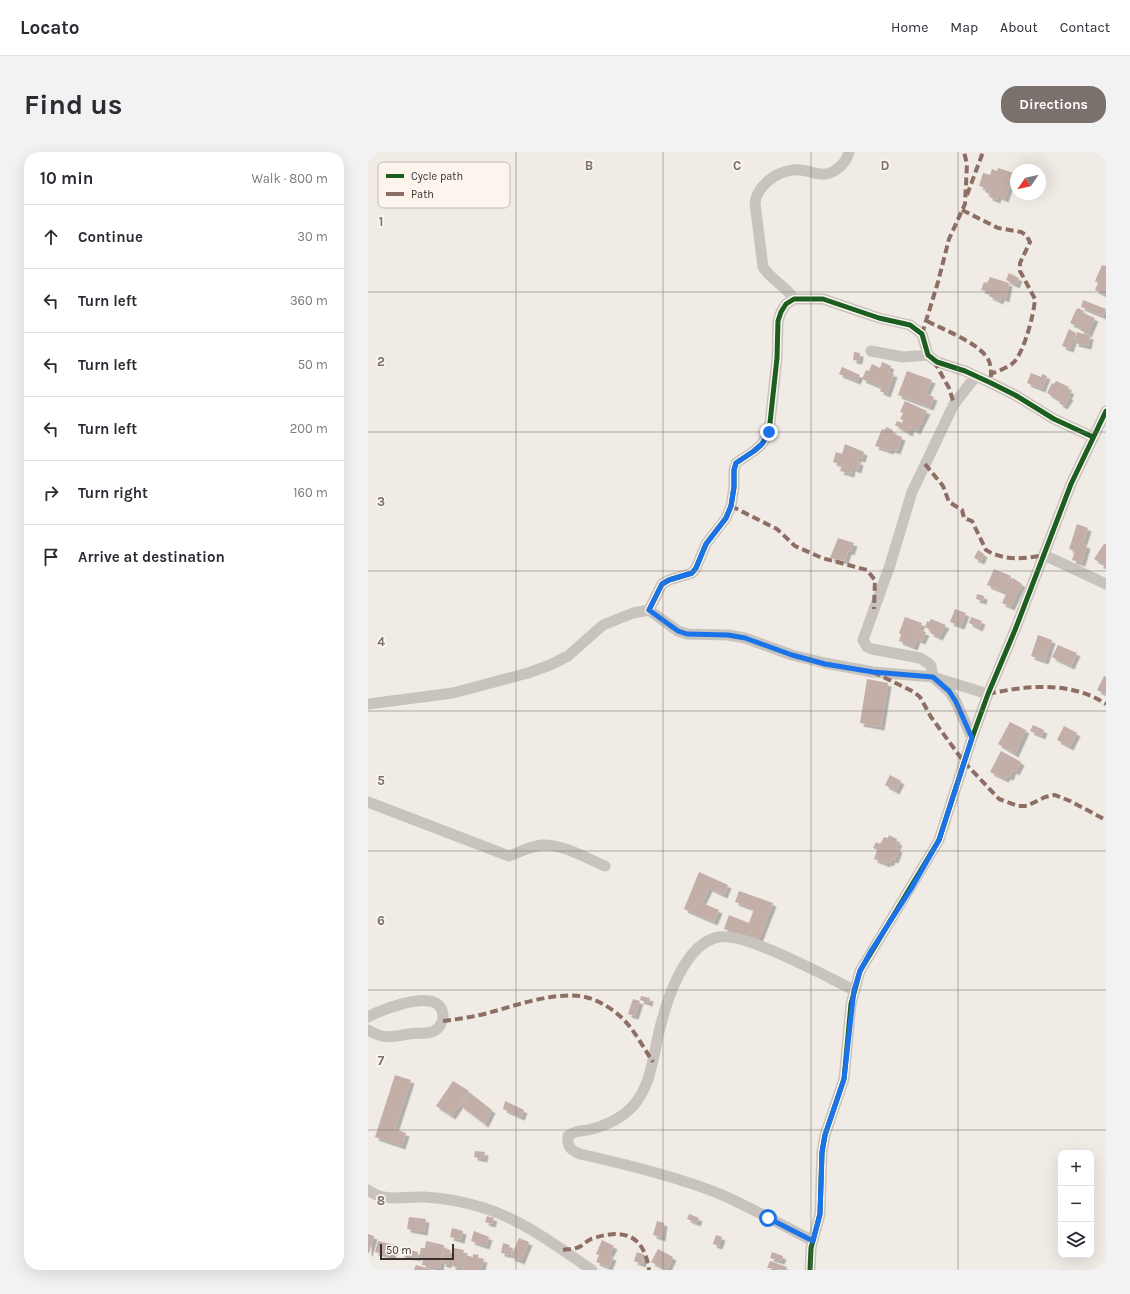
<!DOCTYPE html>
<html lang="en">
<head>
<meta charset="utf-8">
<style>
	:root { --surface:#fff; --page:#f2f2f3; --text:#2b2b33; --muted:#7c7c81; --line:#e1e1e2; --accent:#7a716c }
	body { margin:0; font-family:Karla,sans-serif; background:var(--page); color:var(--text) }
	.controls { position:absolute; right:12px; bottom:12px; display:grid; overflow:hidden; border-radius:8px; box-shadow:0 4px 16px #0002 }
	.controls button { width:36px; height:36px; display:grid; place-items:center; padding:0; border:0; border-bottom:1px solid var(--line); background:var(--surface); color:var(--text); font:20px sans-serif }
	.compass { position:absolute; left:642px; top:12px; width:36px; height:36px; border-radius:50%; background:var(--surface); box-shadow:0 4px 16px #0002; rotate:236deg }
	.scale { position:absolute; left:12px; bottom:10px; width:74px; box-sizing:border-box; padding-left:4px; border:2px solid #3b302b; border-top:0; font-size:11px; line-height:14px; white-space:nowrap; color:#3b302b; -webkit-text-stroke:3px #fbf5ee; paint-order:stroke }
	.stop { position:absolute; width:12px; height:12px; margin:-9px; border:3px solid #1a73e8; border-radius:50%; background:#fff }
	.stop.end { background:#1a73e8; border-color:#fff; box-shadow:0 1px 4px #0008 }
	.list { margin:0; padding:0; list-style:none }
	h2 { display:flex; justify-content:space-between; align-items:center; height:52px; margin:0; padding:0 16px; font-size:17px }
	h2 small { font-size:13px; font-weight:400; color:var(--muted) }
	.list li { display:grid; grid-template-columns:26px 1fr auto; gap:12px; align-items:center; box-sizing:border-box; height:64px; padding:0 16px; border-top:1px solid var(--line) }
	.list b { display:block; font-size:15px; white-space:nowrap }
	.list em { font-size:13px; font-style:normal; color:var(--muted) }
	.icon { flex:none; width:22px; height:22px; fill:none; stroke:currentColor; stroke-width:2; stroke-linecap:round; stroke-linejoin:round }
	.map { position:relative; flex:none; width:738px; height:1118px; overflow:hidden; border-radius:16px }
	header { display:flex; align-items:center; gap:24px; box-sizing:border-box; height:56px; padding:0 20px; background:var(--surface); border-bottom:1px solid var(--line) }
	header strong { font-size:19px }
	nav { display:flex; gap:22px; margin-inline-start:auto; font-size:14px }
	.intro { display:flex; align-items:center; justify-content:space-between; box-sizing:border-box; height:96px; padding:0 24px }
	h1 { margin:0; font-size:28px }
	.button { padding:10px 18px; border-radius:16px; background:var(--accent); color:#fff; font-size:14px; font-weight:700 }
	main { display:flex; gap:24px; padding:0 24px }
	aside { flex:1; background:var(--surface); border-radius:16px; box-shadow:0 4px 16px #0002 }
	.map>svg:first-child { display:block }
	.building { fill:#c3afa7; filter:url(#shadow) }
	.lines { fill:none; stroke-linecap:round; stroke-linejoin:round }
	.minor { stroke:#c9c3be; stroke-width:11 }
	.quiet { stroke:#8d6e63; stroke-width:4; stroke-dasharray:8 4; stroke-linecap:butt }
	.cycleway-casing { stroke:#fbf5ee; stroke-width:8 }
	.cycleway { stroke:#1b5e20; stroke-width:5 }
	.route { stroke:#1a73e8; stroke-width:5 }
	.grid { fill:none; stroke:#7a716c; stroke-width:1; stroke-opacity:0.55 }
	.key { fill:#fbf5ee; stroke:#c1bab4; stroke-width:1 }
	.key-label { font-size:11px; fill:#3b302b }
	.grid-label { font-size:13px; text-anchor:middle; font-weight:bold; fill:#7a716c; stroke:#fbf5ee; stroke-width:3.5; stroke-linejoin:round; paint-order:stroke }
</style>
</head>
<body>
<header>
<strong>Locato</strong>
<nav><a>Home</a><a>Map</a><a>About</a><a>Contact</a></nav>
</header>
<div class="intro"><h1>Find us</h1><a class="button">Directions</a></div>
<main>
<aside>
<h2>10 min<small>Walk · 800 m</small></h2>
<ul class="list">
<li><svg class="icon" aria-label="ahead" viewBox="0 0 24 24"><path d="M12 20V5M6 11l6-6 6 6"/></svg><div><b>Continue</b></div><em>30 m</em></li>
<li><svg class="icon" aria-label="left" viewBox="0 0 24 24"><path d="M17 20v-9H6M10 6l-5 5 5 5"/></svg><div><b>Turn left</b></div><em>360 m</em></li>
<li><svg class="icon" aria-label="left" viewBox="0 0 24 24"><path d="M17 20v-9H6M10 6l-5 5 5 5"/></svg><div><b>Turn left</b></div><em>50 m</em></li>
<li><svg class="icon" aria-label="left" viewBox="0 0 24 24"><path d="M17 20v-9H6M10 6l-5 5 5 5"/></svg><div><b>Turn left</b></div><em>200 m</em></li>
<li><svg class="icon" aria-label="right" viewBox="0 0 24 24"><path d="M7 20v-9h11M14 6l5 5-5 5"/></svg><div><b>Turn right</b></div><em>160 m</em></li>
<li><svg class="icon" aria-label="arrive" viewBox="0 0 24 24"><path d="M6 21V4h12l-3 4 3 4H6"/></svg><div><b>Arrive at destination</b></div></li>
</ul>
</aside>
<div class="map">
<svg width="738" height="1118" viewBox="0 0 738 1118">
	<defs>
		<filter id="shadow"><feDropShadow dx="3.5" dy="3.5" stdDeviation="0" flood-color="#0004"/></filter>
	</defs>
	<rect width="100%" height="100%" fill="#f0ebe5"/>
	<path class="building" d="M630,16l16,5 -9,26 -7,-3 -1,4 -8,-3 1,-3 -5,-2 1,-4 -7,-2 4,-13 7,2 2,-6 5,2z
		M734,113l4,1v29l-11,-5 3,-7 -3,-2z
		M641,121l10,5 -3,7 -10,-5z
		M622,125l19,6 -3,16 -5,-2 -1,4 -11,-5 1,-4 -9,-2 3,-8 3,1z
		M715,148l23,9 -3,7 -22,-9z
		M710,156l6,3 -1,2 12,5 -7,16 -8,-4 1,-2 -11,-5 6,-13z
		M701,177l7,4 -6,16 -8,-3z
		M709,180l13,4 -2,10 -13,-3z
		M486,200l6,1 -1,8 -6,-1z
		M514,210l9,4 -3,6 6,2 -7,20 -7,-3 1,-4 -19,-8 4,-9 3,1 3,-7 8,4z
		M474,215l18,8 -3,6 -18,-7z
		M539,219l25,9 -6,14 8,3 -4,10 -32,-12z
		M663,221l10,4 1,-3 5,2 -5,13 -15,-6z
		M688,229l13,6 -2,2 4,2 -3,5 2,1 -6,9 -5,-3 1,-2 -13,-8 5,-10 2,1z
		M537,249l22,10 -10,20 -6,-3 -2,5 -14,-8 2,-4 5,2 1,-3 -3,-1 3,-6 -3,-1z
		M518,275l7,3 -1,3 10,4 -5,14 -6,-2 -1,2 -15,-5 7,-17 3,1z
		M477,292l19,8 -2,7 -4,-1 -1,3 3,1 -2,8 -6,-2 -1,6 -11,-3 2,-6 -9,-3 3,-10 6,2z
		M709,372l11,4 -5,16 4,1 -5,18 -10,-3 3,-9 -6,-2z
		M470,386l16,5 -3,9 -3,-1 -3,10 -15,-3z
		M736,392h2v25l-3,-1 2,-3 -11,-6z
		M610,398l6,4 -3,7 -7,-3z
		M626,417l17,7 -7,16 -17,-7z
		M645,426l9,6 -11,23 -9,-4z
		M609,442l7,2 -1,5 -7,-2z
		M587,457l11,4 -5,13 -11,-4z
		M537,465l17,6 -3,7 7,2 -4,9 -5,-2 -3,8 -15,-6 2,-7 -2,-1z
		M603,465l11,4 -3,7 -10,-5z
		M563,467l15,6 -7,12 -9,-4 1,-3 -6,-3 2,-6 2,1z
		M670,483l14,5 -7,21 -14,-5z
		M690,493l19,8 -6,13 -19,-9z
		M736,524l2,1v17l-9,-4z
		M499,527l21,4 -7,44 -21,-4z
		M642,570l16,8 -11,24 -17,-10z
		M665,573l11,5 -2,6 -12,-5z
		M696,574l13,7 -7,14 -13,-7z
		M633,599l20,11 -5,10 -3,-2 -3,7 -3,-1 -2,3 -15,-7z
		M522,623l11,6 -5,10 -11,-6z
		M521,683l8,4 -1,2 3,1 -3,6 3,1 -4,11 -3,-1 -2,4 -3,-1v2l-13,-5 3,-9 -4,-2 3,-6 4,2 4,-7 4,1z
		M331,720l29,13 -4,10 -15,-7 -7,15 17,7 -5,12 -30,-13z
		M371,739l34,12 -15,39 -34,-13 5,-14 20,8 5,-14 -19,-7z
		M273,844l9,2 -1,5 -9,-3z
		M265,847l7,2 -5,15 -7,-2z
		M27,923l16,5 -16,49 11,4 -4,13 -27,-9z
		M85,929l16,10 -17,25 -16,-10z
		M102,941l22,17 -7,14 -24,-18z
		M137,949l19,9 -3,7 -18,-8z
		M107,999l10,1 -1,7 -10,-2z
		M321,1062l10,4 -2,5 -10,-4z
		M119,1064l7,2 -2,6 -7,-2z
		M41,1065l17,2 -2,13 -17,-3z
		M289,1069l7,2 -2,15 -9,-3z
		M84,1076l11,3 -2,9 -11,-3z
		M106,1079l15,6 -3,9 -15,-5z
		M0,1082l6,2 -5,17h-1z
		M348,1083l6,2 -3,9 -6,-2z
		M151,1086l10,4 -8,19 -10,-4z
		M234,1088l12,6 -5,10 4,1 -4,10 -13,-5 3,-7 -3,-1z
		M10,1089l17,4 -3,11 -17,-4z
		M58,1089l18,4 -4,23 -18,-3 1,-7h-4l2,-10h4z
		M135,1091l7,2 -1,3h3l-1,7 -10,-2z
		M35,1096l15,4 -1,6 -16,-4z
		M86,1096l10,2 -4,18 -8,-2z
		M76,1097l7,1 -3,15 -6,-2z
		M290,1097l15,8 -6,13 -16,-8z
		M269,1100l8,3 -3,9 -8,-3z
		M404,1100l11,4 -2,5 -11,-3z
		M105,1102l6,1 -1,3 6,1 -3,11h-19l3,-15 8,2z
		M402,1109l17,6 -1,3 -19,-2z
		M48,1113l14,4v1h-16z"/>
	<g class="lines">
		<path class="minor" d="M426,147c-8,-13 -23,-19 -31,-32l-8,-64c1,-10 6,-16 13,-22 7,-6 16,-10 25,-11 17,-2 29,11 44,-1 6,-4 10,-10 12,-17
			M503,199l32,6 25,-2
			M676,403l62,29
			M281,458l13,-26 7,-4 23,-7 4,-5 10,-24 20,-26 5,-12 3,-19v-17l2,-7 18,-12 8,-7 7,-12 8,-74 1,-37 3,-9 5,-8 8,-5h29l56,19 31,7 12,9 6,21 9,7 28,9 26,12 24,12 39,24 39,18
			M0,552l85,-11 75,-20 22,-8 18,-9 35,-31 30,-12 16,-3 29,21 9,3 41,1 17,3 47,17 33,8 48,9 60,5 55,17
			M604,586l-16,-36 -7,-11 -16,-14 -2,-11 -3,-3 -8,-5 -48,-9 -5,-2 -4,-7 27,-75 22,-73 42,-88 22,-28
			M0,650l141,54c11,-4 22,-10 33,-11 21,-1 44,13 63,21
			M0,865c15,-8 46,-19 62,-16 16,3 17,23 4,30 -8,4 -17,1 -25,3 -19,3 -23,6 -41,-4
			M0,1038c16,13 37,6 56,7 20,1 41,5 60,11 39,12 74,39 108,62
			M445,1089c-31,-16 -61,-33 -93,-47 -42,-17 -95,-30 -140,-40 -10,-4 -13,-8 -12,-18 7,-5 12,-5 20,-6 17,-4 33,-11 45,-24 18,-20 20,-49 26,-74 7,-30 25,-89 60,-95 26,-5 108,40 135,53
			M442,1118l1,-22 9,-34 2,-62 3,-17 19,-56 7,-75 9,-33 79,-131 33,-102 16,-44 27,-64 56,-146 35,-73"/>
		<path class="quiet" d="M599,43l16,-43
			M594,58l36,18 23,4 5,3 4,7 -10,21v8l15,28c-1,15 -11,54 -22,64 -6,5 -15,8 -22,11
			M559,169c17,9 47,20 59,35 5,6 5,13 5,21
			M554,182l16,-52 11,-43 16,-35 2,-40 -3,-12
			M566,209l15,27 5,16
			M557,312l18,22 6,16 13,8 2,8 8,3 14,29c18,11 38,9 58,5
			M363,354l46,23 18,17 27,12 45,12 8,10 -1,29
			M505,520l41,20 6,5 11,20 33,45 35,37 19,7h9l18,-9 10,-2 15,6 36,19
			M620,542c40,-9 83,-13 118,10
			M75,869c15,-2 30,-4 45,-8 29,-8 62,-20 92,-17 15,2 30,11 41,21 13,12 22,30 32,45
			M195,1098c6,-1 13,-1 18,-4 4,-3 6,-5 10,-7 32,-11 53,-5 58,31"/>
		<g class="cycleway-casing">
			<path id="cycleway" d="M281,458l13,-26 7,-4 23,-7 4,-5 10,-24 20,-26 5,-12 3,-19v-17l2,-7 18,-12 8,-7 7,-12 8,-74 1,-37 3,-9 5,-8 8,-5h29l56,19 31,7 12,9 6,21 9,7 28,9 26,12 24,12 39,24 39,18
				M442,1118l1,-22 9,-34 2,-62 3,-17 19,-56 7,-75 9,-33 79,-131 33,-102 16,-44 27,-64 56,-146 35,-73"/>
		</g>
		<use href="#cycleway" class="cycleway"/>
	</g>
	<g class="lines">
		<path class="route" d="M400,1066l45,23 7,-27 2,-62 3,-17 19,-56 10,-89 6,-19 11,-20 40,-62 28,-49 33,-102 -16,-36 -7,-11 -16,-14 -60,-5 -48,-8 -33,-9 -47,-17 -17,-3 -41,-1 -9,-3 -29,-21 13,-26 7,-4 23,-7 4,-5 10,-24 20,-26 5,-12 3,-19v-17l2,-7 18,-12 8,-7 7,-12"/>
	</g>
	<path class="grid" d="M148,0v1118M295,0v1118M443,0v1118M590,0v1118M0,140h738M0,280h738M0,419h738M0,559h738M0,699h738M0,838h738M0,978h738"/>
	<rect x="10" y="10" width="132" height="46" rx="6" class="key"/>
	<rect x="18" y="22" width="18" height="4" fill="#1b5e20"/>
	<rect x="18" y="40" width="18" height="4" fill="#8d6e63"/>
	<g class="key-label">
		<text x="43" y="28">Cycle path</text>
		<text x="43" y="46">Path</text>
	</g>
	<g class="grid-label">
		<text x="221" y="18">B</text>
		<text x="369" y="18">C</text>
		<text x="517" y="18">D</text>
		<text x="13" y="74">1</text>
		<text x="13" y="214">2</text>
		<text x="13" y="354">3</text>
		<text x="13" y="494">4</text>
		<text x="13" y="633">5</text>
		<text x="13" y="773">6</text>
		<text x="13" y="913">7</text>
		<text x="13" y="1053">8</text>
	</g>
</svg>
<div class="controls">
<button>+</button>
<button>−</button>
<button><svg class="icon" aria-label="layers" viewBox="0 0 24 24"><path d="M12 4l9 5-9 5-9-5zM3 14l9 5 9-5"/></svg></button>
</div>
<svg class="compass" viewBox="-18 -18 36 36"><path d="M0-13l5 13h-10z" fill="#e53935"/><path d="M0 13l5-13h-10z" fill="#7c7c81"/></svg>
<div class="scale">50 m</div>
<div class="stop" style="left:400px;top:1066px"></div>
<div class="stop end" style="left:401px;top:280px"></div>
</div>
</main>
</body>
</html>
